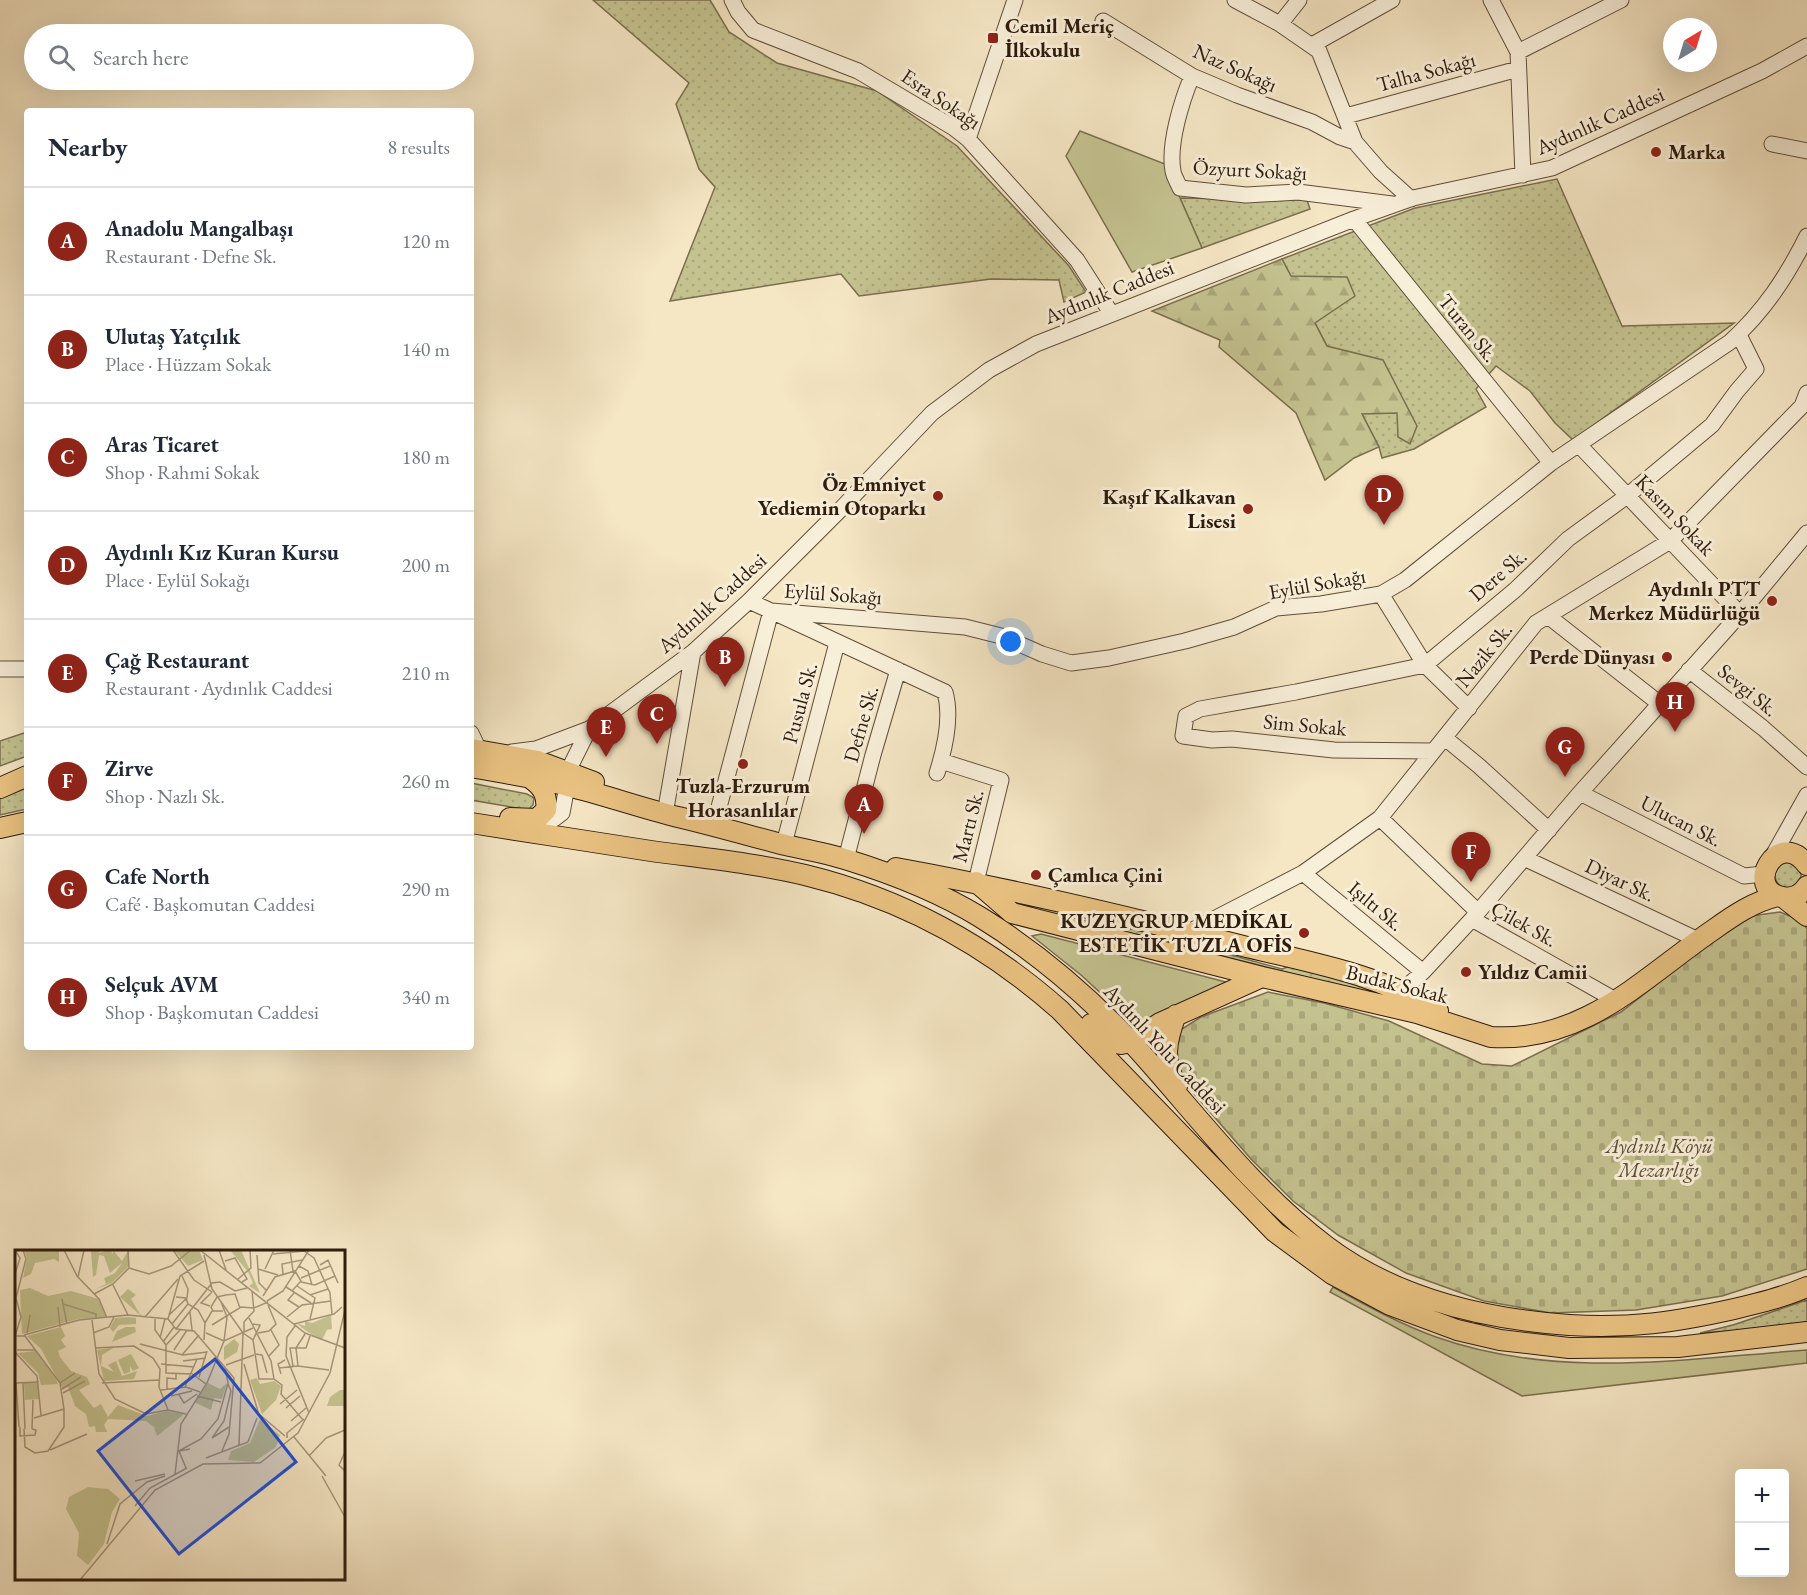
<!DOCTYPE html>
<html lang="en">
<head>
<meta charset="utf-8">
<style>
	:root { --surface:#fff; --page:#f2f2f3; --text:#1f2937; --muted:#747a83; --line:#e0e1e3; --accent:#8f2418 }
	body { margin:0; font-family:"EB Garamond",serif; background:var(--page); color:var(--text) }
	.controls { position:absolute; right:18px; bottom:18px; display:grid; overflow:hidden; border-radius:6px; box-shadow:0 6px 24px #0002 }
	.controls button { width:54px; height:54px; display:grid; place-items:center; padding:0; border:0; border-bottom:2px solid var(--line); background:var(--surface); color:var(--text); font:30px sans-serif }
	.compass { position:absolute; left:1663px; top:18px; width:54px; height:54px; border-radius:50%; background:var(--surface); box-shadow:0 6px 24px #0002; rotate:38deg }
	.you { position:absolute; left:1011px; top:642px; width:21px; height:21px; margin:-15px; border:4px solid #fff; border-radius:50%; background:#1a73e8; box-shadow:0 0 0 9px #1a73e833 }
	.badge { display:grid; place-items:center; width:39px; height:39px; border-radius:50%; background:var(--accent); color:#fff; font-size:20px; font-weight:700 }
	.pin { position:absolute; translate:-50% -50px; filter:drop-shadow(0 2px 3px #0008) }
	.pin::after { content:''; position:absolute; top:32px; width:21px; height:18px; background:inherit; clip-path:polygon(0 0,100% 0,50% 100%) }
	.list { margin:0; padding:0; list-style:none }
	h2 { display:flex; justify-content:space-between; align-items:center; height:78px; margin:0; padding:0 24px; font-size:26px }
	h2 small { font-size:20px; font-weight:400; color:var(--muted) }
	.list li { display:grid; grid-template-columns:39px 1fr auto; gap:18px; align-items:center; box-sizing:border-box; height:108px; padding:0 24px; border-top:2px solid var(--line) }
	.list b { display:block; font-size:22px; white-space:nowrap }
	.list p { margin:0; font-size:20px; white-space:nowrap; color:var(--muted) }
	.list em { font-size:20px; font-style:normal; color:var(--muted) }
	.icon { flex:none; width:33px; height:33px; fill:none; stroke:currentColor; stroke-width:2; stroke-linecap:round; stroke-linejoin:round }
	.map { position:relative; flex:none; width:1807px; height:1595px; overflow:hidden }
	.search { position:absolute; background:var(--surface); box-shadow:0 6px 24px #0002; left:24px; top:24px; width:450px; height:66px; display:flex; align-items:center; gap:15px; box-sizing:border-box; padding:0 21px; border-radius:33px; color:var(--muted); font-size:22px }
	.panel { position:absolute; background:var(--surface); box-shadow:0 6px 24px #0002; left:24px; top:108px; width:450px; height:942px; border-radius:6px }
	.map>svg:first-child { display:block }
	.grass { fill:url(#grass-dots); stroke:#7a6e4e; stroke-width:1.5 }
	.forest { fill:url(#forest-firs); stroke:#7a6e4e; stroke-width:1.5 }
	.cemetery { fill:url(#cemetery-stones); stroke:#7a6e4e; stroke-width:1.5 }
	.park { fill:#c4c28f; stroke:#7a6e4e; stroke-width:1.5 }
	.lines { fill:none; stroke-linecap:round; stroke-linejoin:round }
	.minor-casing { stroke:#604e3b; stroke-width:17 }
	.major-casing { stroke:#2f1b0d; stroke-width:22 }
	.minor { stroke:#f8efd9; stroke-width:15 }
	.major { stroke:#eac382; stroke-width:20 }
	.poi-dot { fill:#8f2418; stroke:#f8efd9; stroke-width:2 }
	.labels { text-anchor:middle; stroke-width:6; stroke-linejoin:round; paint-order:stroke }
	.poi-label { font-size:21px; font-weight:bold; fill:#2f1b0d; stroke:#f8efd9; text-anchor:end }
	.street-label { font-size:21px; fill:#2f1b0d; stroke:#f8efd9 }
	.park-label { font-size:21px; font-style:italic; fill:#5c4d34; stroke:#f8efd9 }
	.inset-road { fill:none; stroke:#a6957b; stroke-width:1.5 }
	.view { fill:#1d4ed8; fill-opacity:0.15; stroke:#1d4ed8; stroke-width:3 }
	.inset-edge { fill:none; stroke:#2f1b0d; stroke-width:3 }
</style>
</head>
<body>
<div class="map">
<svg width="1807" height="1595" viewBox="0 0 1807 1595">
	<defs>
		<pattern id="grass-dots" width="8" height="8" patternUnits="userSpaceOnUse" patternTransform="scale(1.5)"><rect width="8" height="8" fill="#c4c28f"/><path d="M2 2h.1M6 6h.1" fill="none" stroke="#a9a67a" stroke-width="1.8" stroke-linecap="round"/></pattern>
		<pattern id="forest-firs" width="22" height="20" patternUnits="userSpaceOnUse" patternTransform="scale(1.5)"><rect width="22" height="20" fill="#c4c28f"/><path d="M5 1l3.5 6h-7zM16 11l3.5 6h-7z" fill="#a9a67a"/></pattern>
		<pattern id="cemetery-stones" width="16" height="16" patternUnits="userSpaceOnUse" patternTransform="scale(1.5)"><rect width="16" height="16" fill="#c4c28f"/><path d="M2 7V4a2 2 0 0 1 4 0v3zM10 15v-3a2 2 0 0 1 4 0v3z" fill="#a9a67a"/></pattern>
	</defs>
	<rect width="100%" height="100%" fill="#f5e6c4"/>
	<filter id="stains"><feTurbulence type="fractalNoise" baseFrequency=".00333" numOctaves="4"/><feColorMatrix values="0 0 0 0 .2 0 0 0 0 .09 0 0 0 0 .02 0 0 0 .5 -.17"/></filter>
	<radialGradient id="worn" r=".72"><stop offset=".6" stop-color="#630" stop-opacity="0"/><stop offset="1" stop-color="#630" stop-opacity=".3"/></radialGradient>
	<path class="grass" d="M593,0h117l19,32 48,31 100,28 80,55 112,120 17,26 -22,10 -5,-22 -68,-1 -132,17 -18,-22 -171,27 45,-114 -16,-18 -23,-65 13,-21z
		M1557,179l65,147 112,-3 -161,117 -18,-17 -25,-32 -34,-25 -20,23 10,18 -72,42 -32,9 -3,-11 -97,-188 133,-51z
		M1180,198l127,2 3,9 -108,39z
		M27,732v24l-27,10v-25z
		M471,783l56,11 7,4 -1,7 -5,5 -57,-10z
		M27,788v21l-27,6v-17z
		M1775 875a13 13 0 1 1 26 0a13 13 0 1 1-26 0Z
		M998,893l205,50 -1,3h-18l-181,-43z
		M1220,952l62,17 11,-4 55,14 29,13 -2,3 -156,-40z
		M1807,1300v26l-107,7 33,-8z"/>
	<path class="forest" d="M1282,259l9,17 56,1 8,19 -40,27 12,23 56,14 34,66 -7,18 -12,-7 -1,-24 -35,1 17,33 -25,11 -29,22 -29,-67 -77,-66 1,-7 -68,-29z"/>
	<path class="cemetery" d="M1780,912l22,9 5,8v340l-85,27 -86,14 -85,3 -67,-12 -78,-28 -68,-38 -45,-34 -42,-42 -68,-78 -14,-24 5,-23 27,-17 67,-25 56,11 65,18 93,43 30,2 109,-54 122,-95z"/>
	<path class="park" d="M1080,131l85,33 37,84 -70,24 -66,-116z
		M1041,934l185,48 -2,6 -85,35 -10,-4 -48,-44 -49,-39z
		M1333,1287c34,19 67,37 103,50 121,43 247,22 371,13v13l-285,33 -192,-104z"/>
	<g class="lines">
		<g class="minor-casing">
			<path id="minor" d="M732,0l6,12 15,18 105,41 96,57 14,11 109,121 34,53
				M1235,0l45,24 39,27 36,91 26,30 30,27
				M1491,0l27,52 5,123
				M1103,21l89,55 45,19 75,27 28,15 15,5
				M1280,24l19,-24
				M1312,45l80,-45
				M1518,52l103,-52
				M1192,76c-10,24 -24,68 -19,95 1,6 5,12 7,17l66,7 52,-3 94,12
				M1346,116l172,-47
				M968,139l47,-139
				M1772,144l35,7
				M1354,219l197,244
				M1579,445l161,169
				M1381,594l44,71 44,43
				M749,601l22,10 194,16 36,9 41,18 29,9 38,-5 76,-17 49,-14 42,-19 45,-4 60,-10 24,-14 146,-117 179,-121c34,-31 56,-64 77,-106
				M1548,616l112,88
				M0,669h27
				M1689,670l74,58 44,39
				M471,733l8,17
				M1445,738l34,28 70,64
				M1433,751l-99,-1 -102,-11 -20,1 -29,-4 3,-20 14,-7 96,-17 129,-27 90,-75 53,-51 59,-43 85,-71 25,-34 19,-22 -17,-34
				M512,752l24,-3 53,-20
				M941,761l60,19 -25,102
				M1580,793l164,83 20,-2
				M665,814l28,-162
				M1380,818l98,94
				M537,819h17l8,-6 9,-48 18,-36 104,-77 56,-51 91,-91 92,-97 57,-43 47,-26 318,-125 59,-21 139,-30 210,-97 45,-25
				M714,826l57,-215 174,81c7,25 0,56 -8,81
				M784,844l53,-201
				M1524,858l174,82
				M846,859l27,-104 25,-85
				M1770,861l37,-66
				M1303,873l120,99
				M1472,919l145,82
				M1189,932l114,-59 77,-55 156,-195 134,-82 132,-135 5,-13
				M1184,956l34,-16
				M1395,997l28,-25 49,-53 108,-126 160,-179 67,-81"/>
		</g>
		<g class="major-casing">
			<path id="major" d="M471,749l67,12 56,21
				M471,767c32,6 65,11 97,19 37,9 73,22 110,31 34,8 69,18 103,27 22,5 45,9 67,16 45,14 91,32 132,57 55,34 107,78 152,126 63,69 119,146 194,203 69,52 158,73 243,79 60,4 107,-3 165,-16 25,-6 50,-12 73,-22
				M0,788l27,-12
				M510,818l27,1 9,-9c2,-15 -4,-24 -16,-32
				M471,823c60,9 120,19 180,28 51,7 104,12 154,24 95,23 182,70 255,135l215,222 57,42 58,31 67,25 43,10 69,8 109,-1 129,-15
				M0,828l27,-6
				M1807,865c-29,-39 -65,25 -24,32 10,2 18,-2 24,-11
				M896,868c116,21 230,48 343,77 68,17 139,28 199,66
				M976,882l36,31 250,64 155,36 74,24c93,6 152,-59 222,-107 21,-15 40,-28 65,-34
				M1784,898l23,18
				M1176,1015c-10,26 -14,46 1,71
				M1091,1024l19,18 11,2 10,-2 29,-19 102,-46"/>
		</g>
		<use href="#minor" class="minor"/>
		<use href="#major" class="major"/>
	</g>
	<g class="poi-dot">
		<rect x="987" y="32" width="12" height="12" rx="3"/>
		<circle cx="1656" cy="152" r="6"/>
		<circle cx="938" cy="496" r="6"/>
		<circle cx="1248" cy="509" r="6"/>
		<circle cx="1772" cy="601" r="6"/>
		<circle cx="1667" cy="657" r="6"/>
		<circle cx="743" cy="764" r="6"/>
		<circle cx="1036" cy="875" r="6"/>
		<circle cx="1304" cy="933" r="6"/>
		<circle cx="1466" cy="972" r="6"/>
	</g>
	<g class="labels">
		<g class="poi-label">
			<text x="1005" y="33" text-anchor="start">Cemil Meriç<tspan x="1005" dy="24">İlkokulu</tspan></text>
			<text x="1668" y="159" text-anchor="start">Marka</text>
			<text x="926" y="491">Öz Emniyet<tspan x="926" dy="24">Yediemin Otoparkı</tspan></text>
			<text x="1236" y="504">Kaşıf Kalkavan<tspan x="1236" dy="24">Lisesi</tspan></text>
			<text x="1760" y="596">Aydınlı PTT<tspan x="1760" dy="24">Merkez Müdürlüğü</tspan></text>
			<text x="1655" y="664">Perde Dünyası</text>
			<text x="743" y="793" text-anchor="middle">Tuzla-Erzurum<tspan x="743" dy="24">Horasanlılar</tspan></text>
			<text x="1048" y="882" text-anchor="start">Çamlıca Çini</text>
			<text x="1292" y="928">KUZEYGRUP MEDİKAL<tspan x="1292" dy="24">ESTETİK TUZLA OFİS</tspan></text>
			<text x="1478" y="979" text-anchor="start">Yıldız Camii</text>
		</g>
		<g class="street-label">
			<text transform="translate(1235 68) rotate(24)" y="7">Naz Sokağı</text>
			<text transform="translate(1426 72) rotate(-15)" y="7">Talha Sokağı</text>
			<text transform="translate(941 99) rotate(34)" y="7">Esra Sokağı</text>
			<text transform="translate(1600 121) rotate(-24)" y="7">Aydınlık Caddesi</text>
			<text transform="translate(1250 170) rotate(3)" y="7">Özyurt Sokağı</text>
			<text transform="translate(1109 292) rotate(-22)" y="7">Aydınlık Caddesi</text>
			<text transform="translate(1468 328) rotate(51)" y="7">Turan Sk.</text>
			<text transform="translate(1675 515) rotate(46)" y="7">Kasım Sokak</text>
			<text transform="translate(1498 575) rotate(-41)" y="7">Dere Sk.</text>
			<text transform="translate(1317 584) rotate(-10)" y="7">Eylül Sokağı</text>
			<text transform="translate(833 594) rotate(4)" y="7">Eylül Sokağı</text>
			<text transform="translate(712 603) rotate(-42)" y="7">Aydınlık Caddesi</text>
			<text transform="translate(1484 655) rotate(-51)" y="7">Nazik Sk.</text>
			<text transform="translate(1748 690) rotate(39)" y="7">Sevgi Sk.</text>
			<text transform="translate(800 703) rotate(-75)" y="7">Pusula Sk.</text>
			<text transform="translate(861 724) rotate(-74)" y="7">Defne Sk.</text>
			<text transform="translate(1305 725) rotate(5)" y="7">Sim Sokak</text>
			<text transform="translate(1681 821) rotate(27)" y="7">Ulucan Sk.</text>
			<text transform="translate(968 826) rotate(-76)" y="7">Martı Sk.</text>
			<text transform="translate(1620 880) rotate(25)" y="7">Diyar Sk.</text>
			<text transform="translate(1376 906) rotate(40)" y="7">Işıltı Sk.</text>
			<text transform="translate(1524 924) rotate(29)" y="7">Çilek Sk.</text>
			<text transform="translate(1397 984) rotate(14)" y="7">Budak Sokak</text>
			<text transform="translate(1165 1049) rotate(47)" y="7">Aydınlı Yolu Caddesi</text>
		</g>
		<g class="park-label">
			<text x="1659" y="1153">Aydınlı Köyü<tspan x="1659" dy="24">Mezarlığı</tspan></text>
		</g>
	</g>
	<g transform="translate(15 1250)">
		<rect width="330" height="330" fill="#f5e6c4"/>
		<path d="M86,0l-3,3 12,-3 3,4v-4l9,11 6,-10v16l-16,16 -16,6 10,-5 -2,-6 11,-5 7,-10 -12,10 -6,-17 -5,-1 -3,20 -3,2 -2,-26zM159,0h25l4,10 -15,6zM15,38l18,8 23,-5 28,8 7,18 -28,2 -56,15 -2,-44zM316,65l1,14 -5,1 -5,10 -16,-9 -10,-8 9,3v-5l7,2zM114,67l7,1v6l-17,1 -6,7 -3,-4 5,-10zM46,77l4,9 -4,4 5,7 -8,4 2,6 11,14 16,6 3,7 -11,6 15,18 7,-4 7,13 10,-12 29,11 20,-5 16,3 -1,2 -25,20 -3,-9 -8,-6 -38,-2 -4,6 3,7h-11l-1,-6 -6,1 -3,-13 -11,-8 -7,-19 -5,2 -22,-40 -14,-13zM111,77h9l1,5 -24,10 5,-11zM219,89l5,5 -2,8 -13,8v-13zM100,97l-13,8 -1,11 13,6 -6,-7 8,-4 6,15 15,-5 -3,8 -30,2 -7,-31zM21,101l20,28 2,5 -17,1 -3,-12 -20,-20zM9,133h14l1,16 -14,1zM193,133l12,6 7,-6 -5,16 -8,-1 -3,12 -17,-8zM325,140h5v16h-18l3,-9z" fill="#c4c28f"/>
		<path d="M9,0h35v12l-5,-3 -19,4 -4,11 -8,4 4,-20z" fill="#c4c28f"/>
		<path d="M242,128l3,6 14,-3 7,5 -5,14 -14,14 -12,-34zM245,169l20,16 -4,12 -22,15 -26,-2 3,-9 19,-8z" fill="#c4c28f"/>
		<path d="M215,0h11l19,43 -11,-7 4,-3 -5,-11zM113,39l8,6 -5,4 10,17 -21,-19zM116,104l8,14 -6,3 -3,-5v6l-6,2 -6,-14zM73,237l20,2 12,10 -8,13 -8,32 -16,21 -11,-9 2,-23 -13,-24 3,-12z" fill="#c4c28f"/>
		<path class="inset-road" d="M49,0l13,26 22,23 8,19M158,0l21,30 18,12M185,0l105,83 40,15M204,0l7,20M275,0l3,21M258,4l31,-3 10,7 16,35 2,21M189,5l8,34 31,44 -4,112M242,5l2,28 7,7M210,11l10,-3 12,21 -5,3M305,15l8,-5 10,23M284,16l9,5 4,14M114,18l20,6 22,-8 20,-16M243,19l20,6M250,19l9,-19M0,24l5,-16 -5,-8M268,24l-1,-10 20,-4M63,27l6,-27M286,28l29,-12M223,29l13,-11 -1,-18M286,32l14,3 20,-9M98,35l15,30M282,36l18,12 -5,21M271,37l25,16M279,43l-6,7 11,7M79,44l19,-10 16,-16 -1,-18M295,45l18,-6M248,46l12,-19 20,-6 6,10 -9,10M161,47l10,1 2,6 10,6 7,13 -1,17M47,49l5,25M252,51l16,-10 26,-41M48,54l33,10v5M195,56l-9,-3 11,-11M43,57l2,20M198,61l-2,-4 6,-10 9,-2 9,-1 5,14M175,62l2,18M154,65l18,-17 1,-9 -6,-13M130,67l33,-38M272,67l15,-12 29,-4M234,68l22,43 3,18 8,6 -1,9 22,26M140,69v11l11,15M153,69l12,-43 24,-15M77,70l7,54 16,25 31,15 22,-4 18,4M190,73l7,-12h11M157,74l16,-20M238,74l7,1 -7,15M279,74l40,-10 8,-7M197,75l29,-18 13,1 14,-6M280,76l-8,11 -1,19 23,57M161,79l36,-46 8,-1 15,9 12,-3M229,81v-9l10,-11 -2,-20M12,83l3,-18M78,83l16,-6 5,-10M191,83l18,8 29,-13M228,83l10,7 6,39h15M243,83l11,-2 7,-7 -8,-19M9,85l55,-15 49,-5 40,4 8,10 18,2 40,47 -5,56 -7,17M0,86h10l35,47 4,26v18l-16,24 -13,2 -10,-6 -1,-18M0,86l6,-19 -5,-19 10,-39 -3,-9M145,88l5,-19M148,92l11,-15M125,94l43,11 24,-3M151,95v28l25,1M151,95l14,-15M80,98l39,-2 19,12 7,11 -1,18 9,23M2,100h19M159,100l13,-20M0,102l22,24 4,39M240,104l7,1 5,18M167,105l17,-20M254,106l10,-11 -8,-15M168,111l23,-3M146,114l33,3M229,114l15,51M211,115l28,-10M278,116l-3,-18h16l4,-12M283,116l-2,-18 9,-14M264,118l19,-2 31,4M176,123l15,11M266,124l-3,-10 7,-4M184,127l8,-26M0,133l24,-1M1,133l3,44M8,133l2,46M45,133l15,-10M87,133l57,-3M170,137l12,-28M47,139l19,-12M152,139v-11l9,1v-5M146,140l25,-3 14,5M48,143l22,-12M164,145l5,8 13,-9M156,146l21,-5M182,146l24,6M265,154l17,-14M271,158l14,-12M245,165l25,21M19,168l30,-9M276,171l15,-13M5,177v9l15,-1 1,-5 -4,-1M17,179l1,-29M279,187l32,39M197,188l12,-17 7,-30 -3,-7M197,188l17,-11M272,188v-5l17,-14M311,188l19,-8M35,200l37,-16M162,202l24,-13 17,-20 10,-36 -3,-15M330,202l-6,13 6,6M294,206l17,-18M191,208l42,-16 9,-24M171,218l-7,-17 11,-2M160,224l6,-50 26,-41 17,-42 3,-24 -6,-15M307,226l23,41M120,231l30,-7M120,256l15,-18 37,-20M92,294l13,-40 27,-22 18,-6M65,330l75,-90 48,-26 57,-1 38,-30 32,-60 15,-63"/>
		<path class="view" d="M200,109l81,103 -117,92 -81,-103z"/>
		<rect width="330" height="330" class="inset-edge"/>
	</g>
	<rect width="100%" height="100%" filter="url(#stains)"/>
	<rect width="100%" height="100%" fill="url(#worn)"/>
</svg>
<div class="controls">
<button>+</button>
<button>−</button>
</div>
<svg class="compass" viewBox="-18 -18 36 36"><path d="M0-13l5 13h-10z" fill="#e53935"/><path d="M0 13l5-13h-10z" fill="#747a83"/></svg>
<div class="you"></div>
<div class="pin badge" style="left:864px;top:834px">A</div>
<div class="pin badge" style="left:725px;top:687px">B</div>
<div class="pin badge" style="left:657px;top:744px">C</div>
<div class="pin badge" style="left:1384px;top:525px">D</div>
<div class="pin badge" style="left:606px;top:757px">E</div>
<div class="pin badge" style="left:1471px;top:882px">F</div>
<div class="pin badge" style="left:1565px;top:777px">G</div>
<div class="pin badge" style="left:1675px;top:732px">H</div>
<div class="search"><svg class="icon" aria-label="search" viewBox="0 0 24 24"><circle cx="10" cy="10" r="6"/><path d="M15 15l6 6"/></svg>Search here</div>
<section class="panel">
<h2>Nearby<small>8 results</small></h2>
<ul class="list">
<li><span class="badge">A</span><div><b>Anadolu Mangalbaşı</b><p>Restaurant · Defne Sk.</p></div><em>120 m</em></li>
<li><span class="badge">B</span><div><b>Ulutaş Yatçılık</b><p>Place · Hüzzam Sokak</p></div><em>140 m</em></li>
<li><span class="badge">C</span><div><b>Aras Ticaret</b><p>Shop · Rahmi Sokak</p></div><em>180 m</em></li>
<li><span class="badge">D</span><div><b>Aydınlı Kız Kuran Kursu</b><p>Place · Eylül Sokağı</p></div><em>200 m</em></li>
<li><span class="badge">E</span><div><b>Çağ Restaurant</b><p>Restaurant · Aydınlık Caddesi</p></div><em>210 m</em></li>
<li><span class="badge">F</span><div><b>Zirve</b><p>Shop · Nazlı Sk.</p></div><em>260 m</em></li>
<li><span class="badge">G</span><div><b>Cafe North</b><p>Café · Başkomutan Caddesi</p></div><em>290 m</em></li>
<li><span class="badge">H</span><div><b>Selçuk AVM</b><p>Shop · Başkomutan Caddesi</p></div><em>340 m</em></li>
</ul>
</section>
</div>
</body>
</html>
